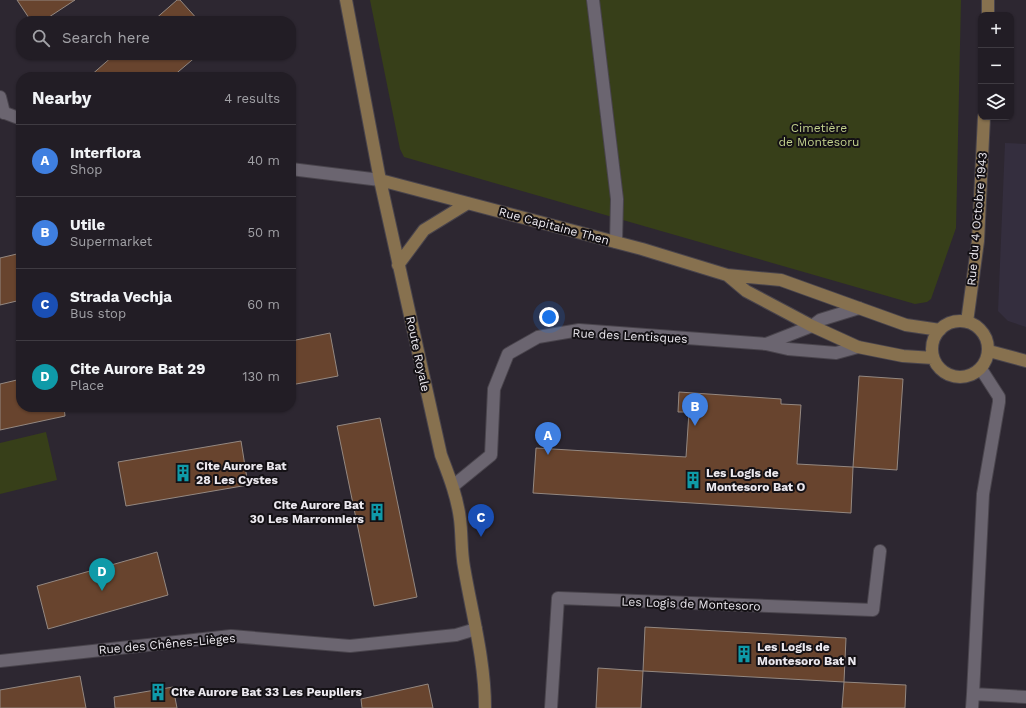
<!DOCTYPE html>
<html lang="en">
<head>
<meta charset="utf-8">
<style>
	:root { --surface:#221d25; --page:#2e2a32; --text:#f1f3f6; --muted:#a2a2a7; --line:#3f3b42; --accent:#8c9099 }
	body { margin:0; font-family:"Work Sans",sans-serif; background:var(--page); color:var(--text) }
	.controls { position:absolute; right:12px; top:12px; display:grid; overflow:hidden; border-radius:8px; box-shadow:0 1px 3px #0004 }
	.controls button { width:36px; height:36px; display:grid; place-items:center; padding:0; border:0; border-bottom:1px solid var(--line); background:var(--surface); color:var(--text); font:20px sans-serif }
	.you { position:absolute; left:549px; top:317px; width:14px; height:14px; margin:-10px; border:3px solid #fff; border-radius:50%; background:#1a73e8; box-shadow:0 0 0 6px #1a73e833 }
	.badge { display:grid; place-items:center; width:26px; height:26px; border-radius:50%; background:var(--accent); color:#fff; font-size:13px; font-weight:700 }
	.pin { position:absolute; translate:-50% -33px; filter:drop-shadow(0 1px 2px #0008) }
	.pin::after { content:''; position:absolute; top:21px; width:14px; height:12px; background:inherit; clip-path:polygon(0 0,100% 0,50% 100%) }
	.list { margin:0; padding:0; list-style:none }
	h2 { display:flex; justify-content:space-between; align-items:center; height:52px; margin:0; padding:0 16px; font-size:17px }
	h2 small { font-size:13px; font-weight:400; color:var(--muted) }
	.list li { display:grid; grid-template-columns:26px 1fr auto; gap:12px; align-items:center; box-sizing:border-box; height:72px; padding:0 16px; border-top:1px solid var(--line) }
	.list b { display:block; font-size:15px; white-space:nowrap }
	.list p { margin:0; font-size:13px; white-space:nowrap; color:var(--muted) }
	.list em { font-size:13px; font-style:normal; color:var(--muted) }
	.icon { flex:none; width:22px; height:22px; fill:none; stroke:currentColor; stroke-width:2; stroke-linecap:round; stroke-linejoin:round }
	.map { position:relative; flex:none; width:1026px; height:708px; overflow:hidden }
	.search { position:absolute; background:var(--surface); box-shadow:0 1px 3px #0004; left:16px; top:16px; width:280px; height:44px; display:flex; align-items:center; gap:10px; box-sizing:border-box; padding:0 14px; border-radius:16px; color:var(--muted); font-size:15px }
	.panel { position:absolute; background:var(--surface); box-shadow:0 1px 3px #0004; left:16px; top:72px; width:280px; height:340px; border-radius:16px }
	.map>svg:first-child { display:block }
	.education { fill:#342e3e }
	.green { fill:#373f19 }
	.building { fill:#68442e; stroke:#948881 }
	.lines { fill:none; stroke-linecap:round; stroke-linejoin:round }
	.lane-casing { stroke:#49444c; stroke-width:14 }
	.street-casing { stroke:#49444c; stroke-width:14 }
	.secondary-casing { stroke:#49444c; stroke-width:14 }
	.lane { stroke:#6b6570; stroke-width:12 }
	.street { stroke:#6b6570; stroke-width:12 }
	.secondary { stroke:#87714f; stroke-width:12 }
	.labels { text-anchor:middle; stroke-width:4; stroke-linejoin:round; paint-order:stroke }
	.park-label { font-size:12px; fill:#c3d28e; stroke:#141115 }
	.street-label { font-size:12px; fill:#ece9ef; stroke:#141115 }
	.poi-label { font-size:12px; font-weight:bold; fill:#ece9ef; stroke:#141115; text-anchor:start }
</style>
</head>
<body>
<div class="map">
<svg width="1026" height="708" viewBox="0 0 1026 708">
	<rect width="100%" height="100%" fill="#2d2731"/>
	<path class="education" d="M1005,143l21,1v183l-18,-6 -10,-10z"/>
	<path class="green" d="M370,0h591l-5,228 -25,71 -4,3 -12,2 -511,-147 -4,-8z
		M46,432l11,48 -57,14v-51z"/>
	<path class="building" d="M17,0h58l-32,21h-12z
		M177,0h3l19,21h-46z
		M114,55h84l-26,22h-83z
		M21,253v47l-21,5v-47z
		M330,333l8,43 -47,9v-44z
		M859,376l44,3 -6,91 -44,-3z
		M21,379v28h43l1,9 -65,14v-46z
		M679,392l102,7v5l20,1 -4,59 56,3 -2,46 -318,-20 3,-45 150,9 3,-45h-11z
		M380,418l37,179 -43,9 -37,-180z
		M241,441l7,44 -122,21 -8,-44z
		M157,552l11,43 -120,34 -11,-43z
		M645,627l201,11 -2,44 -201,-11z
		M598,668l45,3 -2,37h-45z
		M80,676l6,32h-86v-18z
		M844,682l62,3 -1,23h-63z
		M428,684l5,24h-71l-1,-9z
		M173,687l4,21h-62l-1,-11z"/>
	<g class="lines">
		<g class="lane-casing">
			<path id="lane" d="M593,0l24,199 -1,43
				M981,369l18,28v5l-16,92 -10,200 53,3
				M551,708l7,-110 315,12 7,-59
				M972,708l1,-14"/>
		</g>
		<g class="street-casing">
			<path id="street" d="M0,97l4,16
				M0,111l21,8
				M291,169l89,11
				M766,344l46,-18 8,-6 39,-12
				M453,486l38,-31 3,-66 14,-35 30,-17 41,-7 187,14 22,5 48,4 22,-6
				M0,661l231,-25 119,10 106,-11 20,-6"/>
		</g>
		<g class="secondary-casing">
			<path id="secondary" d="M346,0l34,180 61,275c8,21 16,41 19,64 2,16 1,32 4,48 8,47 21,93 21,141
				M988,15v-15
				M380,180l262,69 85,26 54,5 125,45 34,5
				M398,265l26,-35 44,-27
				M727,275l19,16 66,35 46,21 45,9 30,2
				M932 349a28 28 0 1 1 56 0a28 28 0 1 1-56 0Z
				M967,322l11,-81 6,-124
				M989,351l37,10"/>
		</g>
		<use href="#lane" class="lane"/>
		<use href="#street" class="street"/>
		<use href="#secondary" class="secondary"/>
	</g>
	<defs>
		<g id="building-bare" transform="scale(1.38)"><path d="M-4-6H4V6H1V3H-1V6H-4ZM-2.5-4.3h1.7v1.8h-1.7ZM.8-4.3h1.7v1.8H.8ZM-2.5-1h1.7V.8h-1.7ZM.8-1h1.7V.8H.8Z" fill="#0f9aa8" stroke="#141115" stroke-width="2.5" paint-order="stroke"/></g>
	</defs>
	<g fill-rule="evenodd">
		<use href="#building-bare" x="183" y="473"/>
		<use href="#building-bare" x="693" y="480"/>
		<use href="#building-bare" x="377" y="512"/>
		<use href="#building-bare" x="744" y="654"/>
		<use href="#building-bare" x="158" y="692"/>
	</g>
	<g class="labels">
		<g class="park-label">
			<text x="819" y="132">Cimetière<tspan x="819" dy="14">de Montesoru</tspan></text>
		</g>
		<g class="street-label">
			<text transform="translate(977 219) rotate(-85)" y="4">Rue du 4 Octobre 1943</text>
			<text transform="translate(554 226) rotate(15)" y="4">Rue Capitaine Then</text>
			<text transform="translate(630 336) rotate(3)" y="4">Rue des Lentisques</text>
			<text transform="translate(418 354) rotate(78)" y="4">Route Royale</text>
			<text transform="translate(691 604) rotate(2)" y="4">Les Logis de Montesoro</text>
			<text transform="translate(167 644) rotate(-5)" y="4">Rue des Chênes-Lièges</text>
		</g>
		<g class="poi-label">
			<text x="196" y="470">Cite Aurore Bat<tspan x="196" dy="14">28 Les Cystes</tspan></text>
			<text x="706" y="477">Les Logis de<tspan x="706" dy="14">Montesoro Bat O</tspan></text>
			<text x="364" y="509" text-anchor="end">Cite Aurore Bat<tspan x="364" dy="14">30 Les Marronniers</tspan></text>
			<text x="757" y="651">Les Logis de<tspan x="757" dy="14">Montesoro Bat N</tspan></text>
			<text x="171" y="696">Cite Aurore Bat 33 Les Peupliers</text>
		</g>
	</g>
</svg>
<div class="controls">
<button>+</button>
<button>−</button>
<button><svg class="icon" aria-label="layers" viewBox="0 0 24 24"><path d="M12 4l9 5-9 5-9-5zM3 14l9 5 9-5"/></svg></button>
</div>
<div class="you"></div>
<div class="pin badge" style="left:548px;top:455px;background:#3f7fe0">A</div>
<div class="pin badge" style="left:695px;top:426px;background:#3f7fe0">B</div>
<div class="pin badge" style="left:481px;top:537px;background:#1a4fb4">C</div>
<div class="pin badge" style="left:102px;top:591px;background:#0f9aa8">D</div>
<div class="search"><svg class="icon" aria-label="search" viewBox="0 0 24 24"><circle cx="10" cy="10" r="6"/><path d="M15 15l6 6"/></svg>Search here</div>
<section class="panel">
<h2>Nearby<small>4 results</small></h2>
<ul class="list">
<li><span class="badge" style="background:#3f7fe0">A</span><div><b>Interflora</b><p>Shop</p></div><em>40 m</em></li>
<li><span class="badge" style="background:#3f7fe0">B</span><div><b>Utile</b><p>Supermarket</p></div><em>50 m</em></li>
<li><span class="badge" style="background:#1a4fb4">C</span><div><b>Strada Vechja</b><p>Bus stop</p></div><em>60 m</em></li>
<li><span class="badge" style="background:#0f9aa8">D</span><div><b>Cite Aurore Bat 29</b><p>Place</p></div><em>130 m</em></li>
</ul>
</section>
</div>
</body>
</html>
